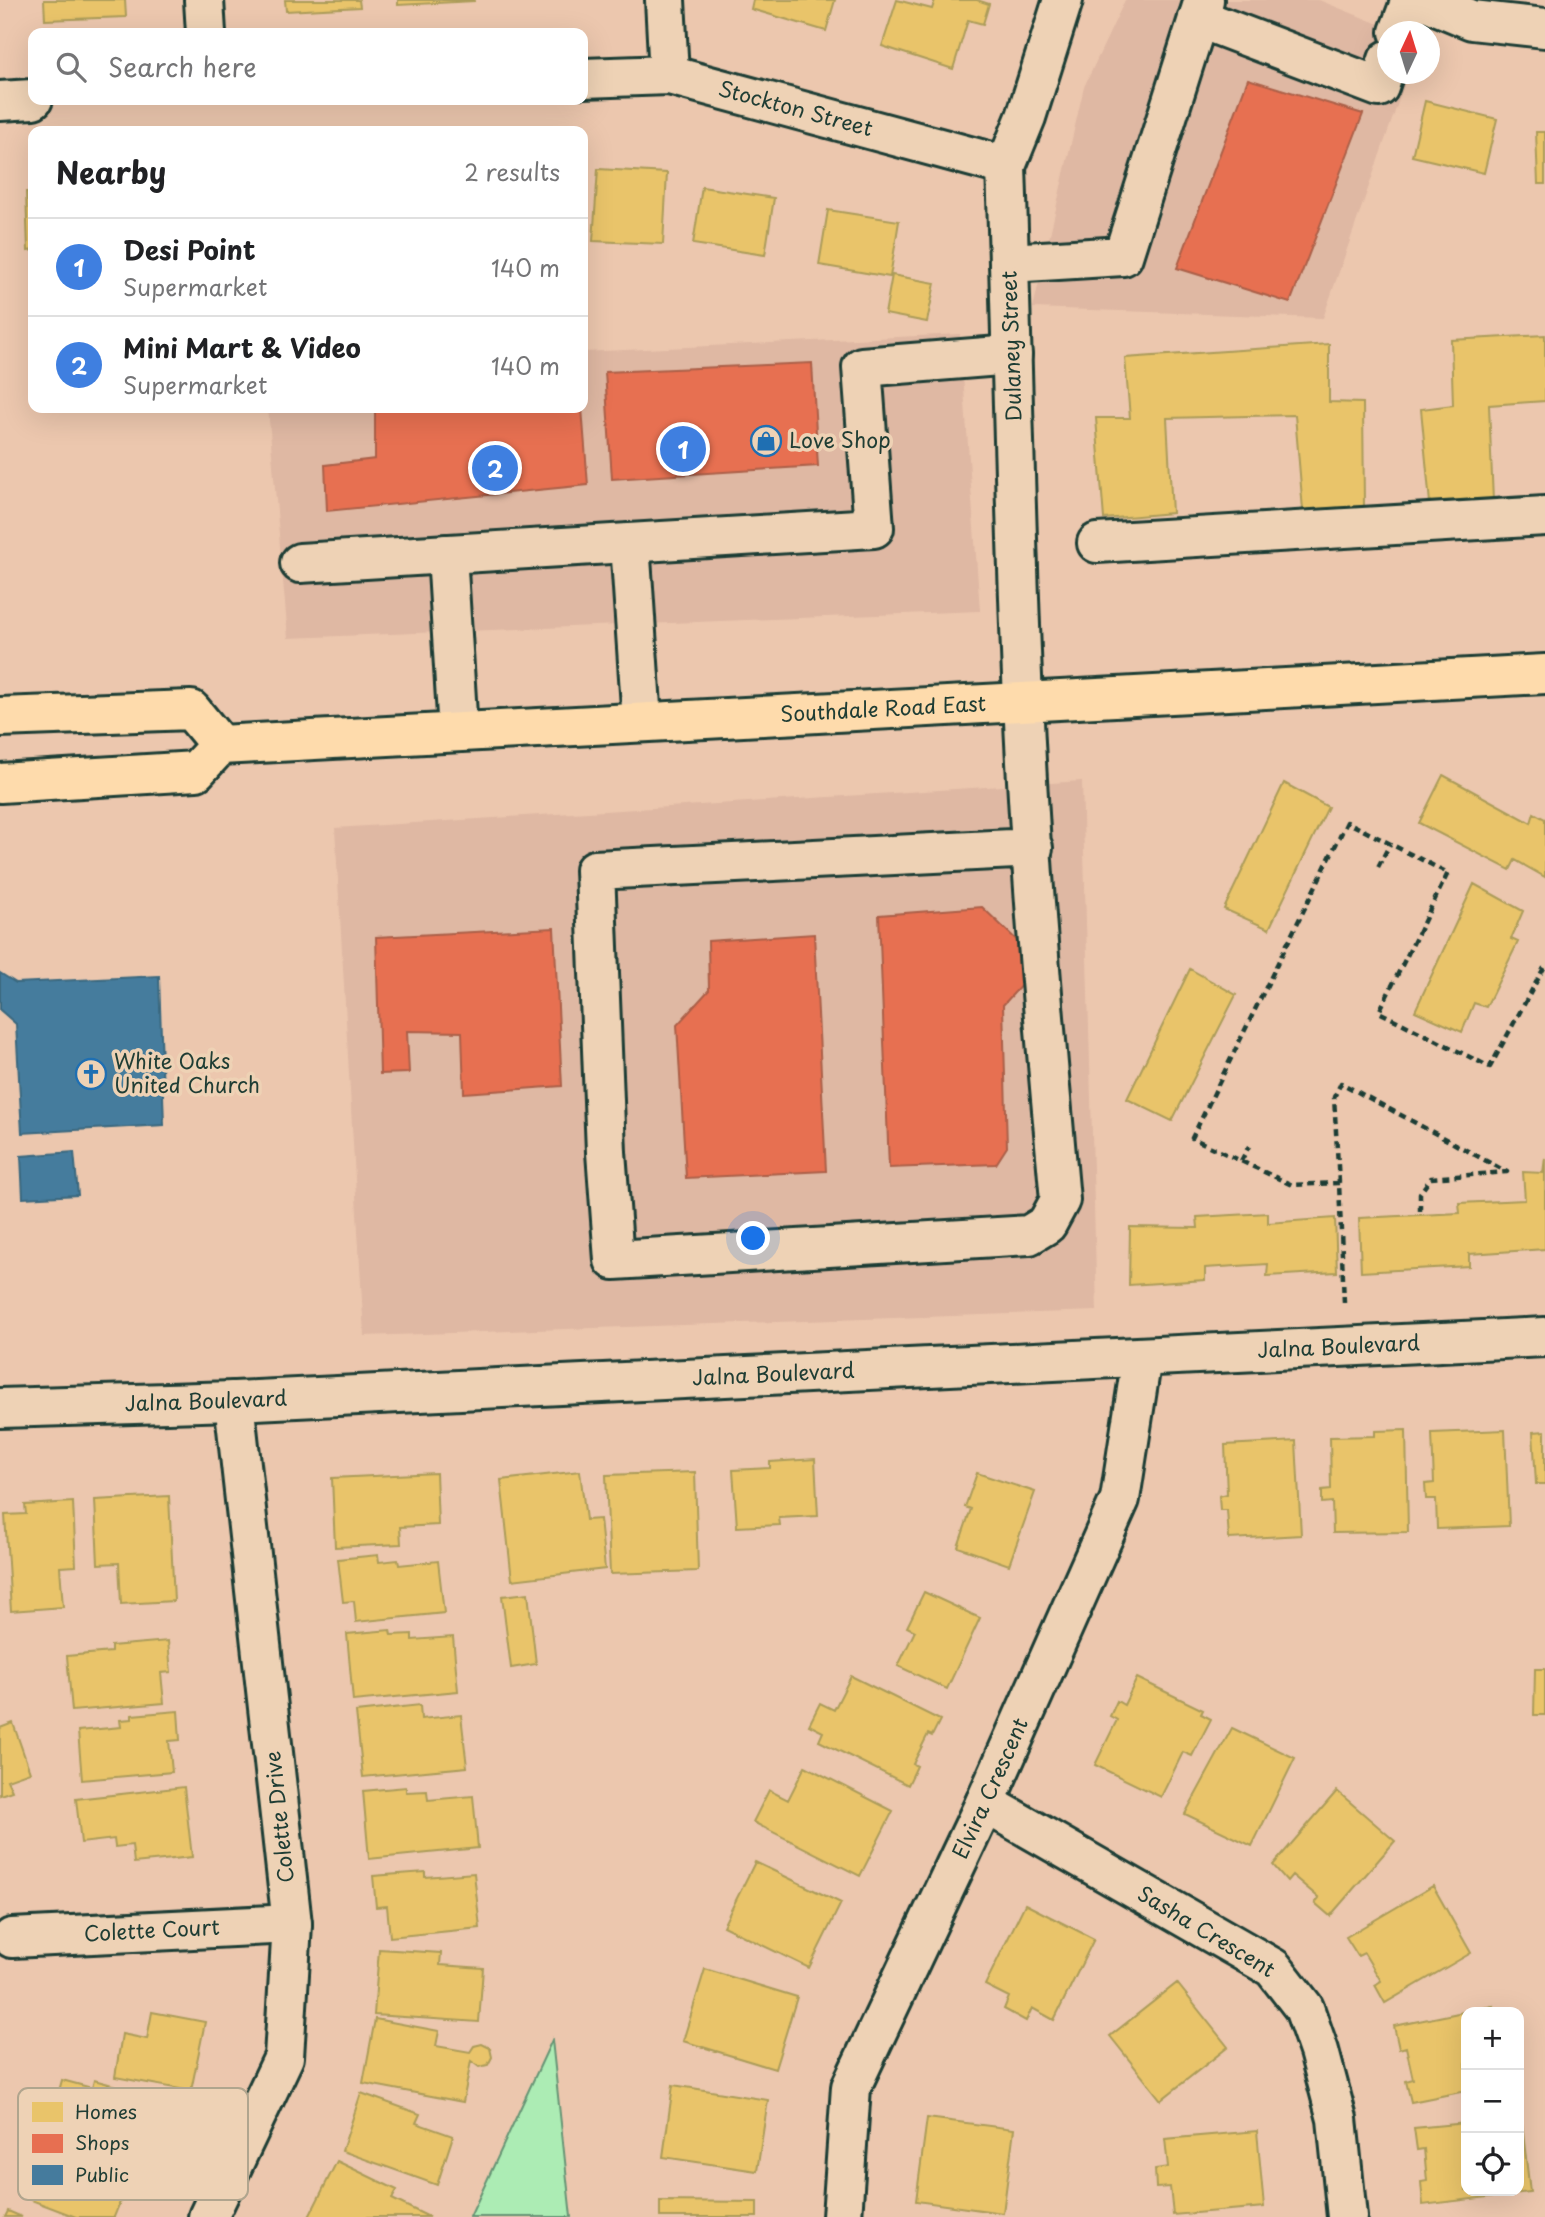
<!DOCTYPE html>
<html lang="en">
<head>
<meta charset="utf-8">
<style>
	:root { --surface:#fff; --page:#f6f6f6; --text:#202124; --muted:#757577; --line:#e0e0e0; --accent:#ea580c }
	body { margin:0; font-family:"Playpen Sans",sans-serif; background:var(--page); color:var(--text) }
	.controls { position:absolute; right:21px; bottom:21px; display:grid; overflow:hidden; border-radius:14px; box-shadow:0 7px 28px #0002 }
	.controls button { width:63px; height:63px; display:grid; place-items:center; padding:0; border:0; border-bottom:2px solid var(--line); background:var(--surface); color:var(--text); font:35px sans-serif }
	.compass { position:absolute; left:1377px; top:21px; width:63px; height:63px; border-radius:50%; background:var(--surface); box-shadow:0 7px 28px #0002; rotate:4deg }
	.you { position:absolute; left:754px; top:1239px; width:24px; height:24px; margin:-18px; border:5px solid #fff; border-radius:50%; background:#1a73e8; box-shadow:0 0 0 10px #1a73e833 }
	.badge { display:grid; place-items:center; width:46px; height:46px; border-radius:50%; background:var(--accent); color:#fff; font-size:23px; font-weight:700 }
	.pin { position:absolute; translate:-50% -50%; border:4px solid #fff; box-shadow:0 2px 7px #0006 }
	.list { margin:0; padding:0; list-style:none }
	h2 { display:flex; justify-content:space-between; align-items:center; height:91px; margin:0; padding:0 28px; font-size:30px }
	h2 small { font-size:23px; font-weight:400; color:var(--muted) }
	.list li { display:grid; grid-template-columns:46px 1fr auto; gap:21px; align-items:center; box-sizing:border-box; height:98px; padding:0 28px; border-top:2px solid var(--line) }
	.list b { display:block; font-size:26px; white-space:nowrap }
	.list p { margin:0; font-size:23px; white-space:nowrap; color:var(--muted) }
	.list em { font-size:23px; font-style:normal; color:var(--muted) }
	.icon { flex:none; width:38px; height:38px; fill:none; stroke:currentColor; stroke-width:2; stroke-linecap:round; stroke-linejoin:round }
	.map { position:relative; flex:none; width:1545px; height:2217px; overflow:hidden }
	.search { position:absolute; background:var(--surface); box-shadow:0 7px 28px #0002; left:28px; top:28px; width:560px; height:77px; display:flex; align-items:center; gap:18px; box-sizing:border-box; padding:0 24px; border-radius:14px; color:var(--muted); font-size:26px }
	.panel { position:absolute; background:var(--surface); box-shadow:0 7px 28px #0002; left:28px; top:126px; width:560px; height:287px; border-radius:14px }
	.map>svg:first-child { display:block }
	.built { fill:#dfb8a3 }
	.green { fill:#acecb4; stroke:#669474; stroke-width:2 }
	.homes { fill:#e9c46a; stroke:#ac9c5a; stroke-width:2 }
	.shops { fill:#e76f51; stroke:#ab6048; stroke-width:2 }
	.public { fill:#457b9d; stroke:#3a687e; stroke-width:2 }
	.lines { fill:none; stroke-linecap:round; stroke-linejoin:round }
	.minor-casing { stroke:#1f3d34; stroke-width:44 }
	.major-casing { stroke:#1f3d34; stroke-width:44 }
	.path { stroke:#1f3d34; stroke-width:4.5; stroke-dasharray:7 5; stroke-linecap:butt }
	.minor { stroke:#eed2b5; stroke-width:38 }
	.major { stroke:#fedbac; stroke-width:38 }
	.labels { text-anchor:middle; stroke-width:7; stroke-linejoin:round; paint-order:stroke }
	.street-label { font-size:21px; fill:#1f3d34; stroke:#eed2b5 }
	.poi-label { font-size:21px; fill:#1f3d34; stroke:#eed2b5; text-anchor:start }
	.key { fill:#eed2b5; stroke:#b0a58e; stroke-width:2 }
	.key-label { font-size:19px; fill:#1f3d34 }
</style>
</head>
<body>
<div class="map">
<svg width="1545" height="2217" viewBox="0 0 1545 2217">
	<rect width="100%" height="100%" fill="#ecc7ae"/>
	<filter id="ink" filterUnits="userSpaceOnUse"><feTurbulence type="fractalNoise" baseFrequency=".0143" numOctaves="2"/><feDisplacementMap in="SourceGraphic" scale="14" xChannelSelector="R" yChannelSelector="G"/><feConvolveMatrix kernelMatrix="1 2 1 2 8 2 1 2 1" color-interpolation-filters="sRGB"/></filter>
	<g filter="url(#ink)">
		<path class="built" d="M1125,0h194l77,31 -8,43h20l-85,244 -290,-10 51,-221z
			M960,334l20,277 -692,27 -20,-230h315v-56z
			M1082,781l15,530 -733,25 -29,-508z"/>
		<path class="green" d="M552,2040l19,177h-101z"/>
		<path class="homes" d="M44,0h81l1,17 -81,3z
			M285,0h74l1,7 -74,4z
			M398,0h76v1l-76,4z
			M753,0h82l-9,31 -75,-22z
			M897,0l35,9 3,-9h42l12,4 -6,20 -15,-4 -15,49 -71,-23z
			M1425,101l72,18 -13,54 -72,-17z
			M1536,132h9v52h-7z
			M598,169l69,4 -4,71 -70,-3z
			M702,187l72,11 -9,57 -72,-11z
			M26,192h7v58l-5,1z
			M828,210l71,11 -9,56 -71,-12z
			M892,275l43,8 -8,39 -42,-8z
			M1545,335v66l-56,4 4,96 -63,2 -9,-94 32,-4 -2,-65z
			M1329,344v58l34,1 1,103 -61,4 -8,-95 -128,3 5,95 -68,6 -8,-101h34l-5,-60z
			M1443,775l88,48 3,-10 11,6v58l-30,-17 -5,10 -91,-47z
			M1284,783l44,24 -59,122 -45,-20z
			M1474,884l49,27 -12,28 7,3 -32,65 -12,-4 -12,29 -47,-21z
			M1190,969l46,26 -64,126 -45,-22z
			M1545,1158v91l-76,5v12l-108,6 -2,-54 101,-5 -1,-10 66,-3 -2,-28 20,1z
			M1268,1213v10l67,-5 2,54 -70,4 1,-12 -63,4v12l-76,5 1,-58 68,1 -1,-11z
			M1406,1430l2,102 -75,1 -1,-31 -10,1v-13l9,-1 -1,-52 45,-1v-5z
			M1505,1430l4,96 -72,3 -1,-30h-10l-1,-15 9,-1 -2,-50z
			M1545,1431v53h-9l-3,-52z
			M1296,1441l5,94 -72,4 -2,-29h-7l-1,-14 8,-2 -2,-49z
			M815,1459l3,57 -39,2 1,7 -43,2 -4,-57 37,-2v-6z
			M580,1471l6,49 14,-1 5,50 -93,11 -11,-100z
			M695,1472l3,99 -88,3 -4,-99z
			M436,1473l2,52 -38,2 1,17 -66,3 -3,-69z
			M977,1473l58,19 -26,73 -51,-18 13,-38 -6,-2z
			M169,1496l5,105 -53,3 -2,-41 -21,1 -3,-64z
			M73,1502l3,64 -16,1 3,40 -52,4 -6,-96 21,-1 -1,-9z
			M378,1555l1,7 19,-2 1,5 39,-4 6,52 -88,9 -2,-21 -11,1 -5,-43z
			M924,1592l56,26 -33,71 -49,-23 17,-35 -8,-4z
			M528,1593l8,71 -25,4 -9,-72z
			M390,1630l1,5 21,-1v6l41,-3 5,54 -105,10 -6,-67z
			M168,1641l3,31 -10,1 3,30 -92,8 -5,-55 44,-4v-6z
			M1535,1669h10v46h-11z
			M851,1676l89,44 -8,16 -4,-2 -15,30 4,2 -9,19 -89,-44 4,-9 -14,-7 11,-22 14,7z
			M1137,1678l66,32 -2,4 10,5 -19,37 -9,-4 -22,45 -66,-32 22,-45 -7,-4 7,-15 7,4z
			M420,1705l1,14 40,-4 6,52 -104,10 -7,-65z
			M178,1711l2,29 -11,1 3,31 -90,8 -4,-49 43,-4 -1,-7 12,-1v-4z
			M13,1723l17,49 -23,8 5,11 -12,4v-67z
			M1232,1728l63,30 -43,88 -67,-32z
			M805,1766l88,45 -33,65 -107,-54 16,-32 19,10z
			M184,1787l8,70 -58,6 -2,-18 -17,2 -1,-8 -33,4 -5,-44z
			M406,1787v5l21,-1 1,9 45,-4 5,52 -109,11 -6,-68z
			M1337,1791l58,50 -65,75 -15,-13 4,-5 -27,-23 -5,6 -14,-16z
			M755,1862l86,41 -32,65 -86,-42z
			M425,1872v5l49,-4 6,55 -90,9 -3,-31 -11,1 -3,-31z
			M1433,1886l38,67 -86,50 -10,-18 6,-4 -17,-28 -6,3 -12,-19z
			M1025,1904l69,35 -40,81 -22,-12 -6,13 -22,-12 5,-12 -24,-12z
			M379,1949l62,4 -1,12 43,3 -4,54 -105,-7z
			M705,1969l92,28 -22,72 -92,-28z
			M1177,1983l51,64 -67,53 -51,-64z
			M1493,2006l2,6h-29v79l-55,11 -5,-21 7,-2 -7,-32 -7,2 -5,-23z
			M152,2012l53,10 -14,69 -76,-14 7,-43 25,5z
			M375,2019l64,12 -3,15 34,6 4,-6 8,-2 8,4 2,9 -4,8 -9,2 -8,-6 -8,41 -100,-19z
			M62,2080l30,8 2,-8 63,17 -17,62 -93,-24z
			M673,2085l95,15 -11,71 -94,-14z
			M361,2093l59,21 -4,9 37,13 -16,49 -95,-34z
			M1521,2116l9,76 -107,13 -2,-23 6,-1 -3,-32 -7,1 -3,-22 52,-5v68h53v-74z
			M927,2118l87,11 -11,84 -87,-12z
			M1257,2131l7,76 -91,8 -3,-28 -14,1 -1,-19 13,-2 -3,-28z
			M36,2145l31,12 3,-9 62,24 -18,45h-38l-58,-22z
			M337,2161l60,29 -5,9 37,18h-120z
			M660,2201l97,1v15h-97z
			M8,2211l14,6h-17z"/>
		<path class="shops" d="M1248,79l115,35 -73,189 -113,-35z
			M812,363l6,103 -206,13 -7,-107z
			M375,408h207l6,77 -261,26 -2,-46 50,-6z
			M982,907l43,41 2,31 -24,26 4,142 -11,17 -107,4 -10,-253z
			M554,928l8,158 -98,7 -2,-61 -55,-1 2,42 -29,1 -4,-137z
			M814,934l12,237 -140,7 -9,-153 32,-35 -1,-49z"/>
		<path class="public" d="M0,973l16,10 143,-7 5,149 -142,8 -6,-109 -16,-14z
			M74,1152l4,43 -55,3 -2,-42z"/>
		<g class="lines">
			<g class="minor-casing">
				<g id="minor">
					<path d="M204,0l2,33"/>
					<path d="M665,0l4,75"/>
					<path d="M1424,0l48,20 73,8"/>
					<path d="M1198,18l181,69 9,-27"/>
					<path d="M1399,32l12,-32"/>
					<path id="s1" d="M583,78l86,-3 337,91"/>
					<path d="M0,101l33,-2"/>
					<path d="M1009,263l114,-7 81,-256"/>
					<path d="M630,543l12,179"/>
					<path d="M1097,543l448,-27"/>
					<path d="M447,554l11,178"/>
					<path d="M300,563l574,-35 -12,-161 150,-12"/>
					<path d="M1033,848l-438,22 11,282 8,108 415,-25 18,-11 13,-24c-15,-167 -30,-334 -37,-501 -8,-177 -11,-355 -17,-533l20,-49 37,-117"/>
					<path id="s2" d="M0,1408l234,-7 1311,-64"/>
					<path d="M985,1803l288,165 31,40 15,43 18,68 10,98"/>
					<path id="s3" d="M12,1938l280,-14"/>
					<path d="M208,2217l76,-160 8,-133 -58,-523"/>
					<path id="s4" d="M842,2217l9,-130 134,-284 135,-304 22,-142"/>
				</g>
			</g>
			<g class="major-casing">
				<g id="major">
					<path d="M0,717l191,-7 29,35"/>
					<path id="s5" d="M0,783l196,-12 24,-26 1325,-71"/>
				</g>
			</g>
			<path class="path" d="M1378,867l12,-23
				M1241,1161l8,-15
				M1339,1183l-5,-86 7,-14 166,89 -76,6 -11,15v22
				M1344,1303l-5,-120 -47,2 -100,-47 155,-316 101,51 -69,139 111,55 55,-101"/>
			<use href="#minor" class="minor"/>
			<use href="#major" class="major"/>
		</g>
	</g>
	<defs>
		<g id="shop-ring" transform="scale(1.575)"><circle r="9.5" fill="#eed2b5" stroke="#1f6fb2" stroke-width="1.5"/><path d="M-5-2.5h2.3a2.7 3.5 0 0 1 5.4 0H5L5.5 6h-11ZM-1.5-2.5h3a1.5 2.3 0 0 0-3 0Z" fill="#1f6fb2"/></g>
		<g id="church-ring" transform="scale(1.575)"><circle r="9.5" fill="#eed2b5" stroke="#1f6fb2" stroke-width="1.5"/><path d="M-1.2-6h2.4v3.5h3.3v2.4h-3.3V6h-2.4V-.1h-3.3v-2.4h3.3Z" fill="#1f6fb2"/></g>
	</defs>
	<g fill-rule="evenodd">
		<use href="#shop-ring" x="766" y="441"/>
		<use href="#church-ring" x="91" y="1074"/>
	</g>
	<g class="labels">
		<g class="street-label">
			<text dy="7" stroke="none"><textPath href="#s1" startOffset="217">Stockton Street</textPath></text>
			<text transform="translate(1012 346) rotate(-92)" y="7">Dulaney Street</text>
			<text dy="7" stroke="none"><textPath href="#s5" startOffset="896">Southdale Road East</textPath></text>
			<text dy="7" stroke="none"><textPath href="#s2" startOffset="1340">Jalna Boulevard</textPath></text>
			<text dy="7" stroke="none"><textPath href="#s2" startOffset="774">Jalna Boulevard</textPath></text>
			<text dy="7" stroke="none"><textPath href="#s2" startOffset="206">Jalna Boulevard</textPath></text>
			<text dy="7" stroke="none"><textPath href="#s4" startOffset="460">Elvira Crescent</textPath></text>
			<text transform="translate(280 1817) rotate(-96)" y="7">Colette Drive</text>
			<text dy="7" stroke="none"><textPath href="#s3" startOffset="140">Colette Court</textPath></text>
			<text transform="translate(1206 1932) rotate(31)" y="7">Sasha Crescent</text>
		</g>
		<g class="poi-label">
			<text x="789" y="448">Love Shop</text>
			<text x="114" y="1069">White Oaks<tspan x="114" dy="24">United Church</tspan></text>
		</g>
	</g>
	<rect x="18" y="2088" width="230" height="112" rx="10" class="key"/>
	<rect x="32" y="2102" width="31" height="20" fill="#e9c46a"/>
	<rect x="32" y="2134" width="31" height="19" fill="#e76f51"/>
	<rect x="32" y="2165" width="31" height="20" fill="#457b9d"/>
	<g class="key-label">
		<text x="75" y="2119">Homes</text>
		<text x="75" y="2150">Shops</text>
		<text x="75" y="2182">Public</text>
	</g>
</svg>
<div class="controls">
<button>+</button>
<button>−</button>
<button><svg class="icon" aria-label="locate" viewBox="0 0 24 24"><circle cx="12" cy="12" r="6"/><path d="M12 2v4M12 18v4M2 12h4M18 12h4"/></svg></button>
</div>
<svg class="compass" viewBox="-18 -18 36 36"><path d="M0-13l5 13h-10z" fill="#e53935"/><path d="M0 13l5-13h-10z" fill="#757577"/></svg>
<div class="you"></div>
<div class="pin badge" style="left:683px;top:449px;background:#3f7fe0">1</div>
<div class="pin badge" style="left:495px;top:468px;background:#3f7fe0">2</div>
<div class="search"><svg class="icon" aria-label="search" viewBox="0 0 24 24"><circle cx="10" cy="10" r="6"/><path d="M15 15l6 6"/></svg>Search here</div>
<section class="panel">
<h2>Nearby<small>2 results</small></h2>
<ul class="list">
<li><span class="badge" style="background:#3f7fe0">1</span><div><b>Desi Point</b><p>Supermarket</p></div><em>140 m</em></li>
<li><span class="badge" style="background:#3f7fe0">2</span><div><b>Mini Mart &amp; Video</b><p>Supermarket</p></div><em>140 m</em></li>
</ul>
</section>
</div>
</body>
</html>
